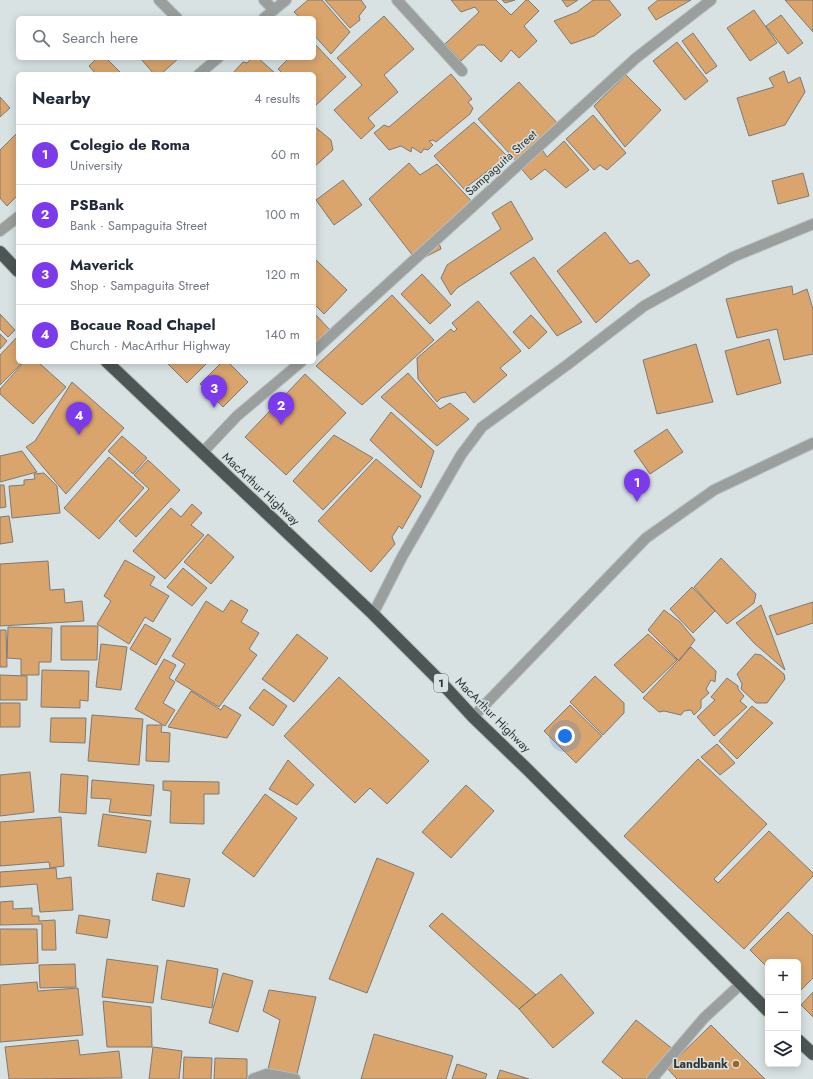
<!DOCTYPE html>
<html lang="en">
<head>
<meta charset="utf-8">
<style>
	:root { --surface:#fff; --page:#f2f2f3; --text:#1f2937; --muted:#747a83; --line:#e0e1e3; --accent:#7c3aed }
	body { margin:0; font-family:Jost,sans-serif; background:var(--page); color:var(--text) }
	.controls { position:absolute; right:12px; bottom:12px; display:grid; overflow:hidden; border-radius:6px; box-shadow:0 2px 10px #0003 }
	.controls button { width:36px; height:36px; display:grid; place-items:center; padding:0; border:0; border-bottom:1px solid var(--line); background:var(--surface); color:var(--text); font:20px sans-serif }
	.you { position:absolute; left:565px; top:736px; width:14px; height:14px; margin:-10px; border:3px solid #fff; border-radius:50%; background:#1a73e8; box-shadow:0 0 0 6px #1a73e833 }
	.badge { display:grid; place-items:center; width:26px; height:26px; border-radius:50%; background:var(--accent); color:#fff; font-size:13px; font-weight:700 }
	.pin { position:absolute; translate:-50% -33px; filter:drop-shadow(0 1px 2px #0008) }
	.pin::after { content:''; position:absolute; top:21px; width:14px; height:12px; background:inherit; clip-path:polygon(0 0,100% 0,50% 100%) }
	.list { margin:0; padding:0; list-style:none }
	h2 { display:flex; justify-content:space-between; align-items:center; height:52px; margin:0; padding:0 16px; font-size:17px }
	h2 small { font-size:13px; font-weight:400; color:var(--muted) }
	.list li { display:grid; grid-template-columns:26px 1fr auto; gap:12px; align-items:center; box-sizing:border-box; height:60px; padding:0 16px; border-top:1px solid var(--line) }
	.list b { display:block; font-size:15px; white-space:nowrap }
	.list p { margin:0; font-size:13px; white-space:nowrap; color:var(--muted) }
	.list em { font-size:13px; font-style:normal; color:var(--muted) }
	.icon { flex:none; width:22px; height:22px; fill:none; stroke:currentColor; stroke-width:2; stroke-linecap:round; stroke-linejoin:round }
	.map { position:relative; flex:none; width:813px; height:1079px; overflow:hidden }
	.search { position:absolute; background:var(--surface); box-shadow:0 2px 10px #0003; left:16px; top:16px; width:300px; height:44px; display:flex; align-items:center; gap:10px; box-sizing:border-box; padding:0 14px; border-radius:6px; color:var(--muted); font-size:15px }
	.panel { position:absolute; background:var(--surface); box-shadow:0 2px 10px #0003; left:16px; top:72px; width:300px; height:292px; border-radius:6px }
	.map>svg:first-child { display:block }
	.building { fill:#d9a56d; stroke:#7e7974 }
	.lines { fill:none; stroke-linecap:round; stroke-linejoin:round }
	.minor-casing { stroke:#b6bfbf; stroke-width:12 }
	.highway-casing { stroke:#b6bfbf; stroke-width:14 }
	.minor { stroke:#9a9f9e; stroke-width:10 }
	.highway { stroke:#4d5655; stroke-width:12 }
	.poi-dot { fill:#9d6620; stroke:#d8e2e2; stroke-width:1.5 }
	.labels { text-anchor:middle; stroke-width:3; stroke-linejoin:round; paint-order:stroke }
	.shield { fill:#d8e2e2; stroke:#626868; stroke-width:1 }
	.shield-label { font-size:11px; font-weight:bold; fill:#303434 }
	.street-label { font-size:12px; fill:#303434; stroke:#d8e2e2 }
	.poi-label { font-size:12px; font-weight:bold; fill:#303434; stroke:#d8e2e2; text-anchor:end }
</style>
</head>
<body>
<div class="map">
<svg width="813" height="1079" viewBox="0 0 813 1079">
	<rect width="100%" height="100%" fill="#d8e2e2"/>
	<path class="building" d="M308,0h14l28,32 -19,22 -17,-19v-17h-14l-6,-6z
		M325,0h36l5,7 -7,9 1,4 -10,8z
		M451,0h45l15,15 15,-15h2l11,11 -15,15 13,15 -18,17 -8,-8 -10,12 -17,-17h-6l-17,16 -16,-17 34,-32 -4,-5 -14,5z
		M502,0h13l-10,3z
		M562,0h16l-11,7z
		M593,0h16l12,15 -27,21 -23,8 -17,-23 23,-9z
		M658,0h33l-35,20 -8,-12z
		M785,0h28v32z
		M754,10l23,33 -27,18 -23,-33z
		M781,15l22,28 -15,11 -22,-28z
		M384,16l30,33 -30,26 14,17 -30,26 7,8 -14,13 -27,-29 28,-25 -25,-27z
		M693,33l24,33 -11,8 -24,-33z
		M677,42l31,39 -23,19 -32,-39z
		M314,43l32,34 -32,30v-33h-31l-5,-5 11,-11h25z
		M97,58h9l16,16h-26l-7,-8z
		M140,58h39l-18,16h-7z
		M252,58h6l18,16h-44l11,-12 4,1z
		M784,71l4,12 12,-6 5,15 -20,33 -36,11 -12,-38 37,-11 -5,-9z
		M451,74l21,25 -4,3 5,6 -3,6 -34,28 -3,-2 -4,1 4,4 -5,5 -4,-1 -3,4 -9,-6 -1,5 -10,-6 -12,4 -15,-17 10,-8 5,2z
		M626,75l35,35 -36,37 -31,-41z
		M519,82l42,45 -42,37 -41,-45z
		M0,97l10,11 -10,9z
		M593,115l33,38 -19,17 -7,-5 -6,5 -28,-31z
		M474,122l33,34 -43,33 -30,-33z
		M314,126l17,14 2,10 -19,17z
		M18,132v63l-11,11 -7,-8v-48z
		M564,141l25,29 -23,18 -21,-19 -14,11 -12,-14 22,-18 6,9z
		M409,163l11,12 17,-11 38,41 -38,32 4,12 -24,12 -48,-62z
		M803,173l6,23 -31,8 -6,-23z
		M343,180l19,25 -28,20 -18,-25z
		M511,201l22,38 -76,49 -6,7 -10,-17 6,-13 54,-36 -9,-16z
		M605,232l25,32 8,-4 12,15 -54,48 -39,-52z
		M534,257l48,65 -25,14 -47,-63z
		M314,258l33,32 -23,24 -10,-10z
		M422,274l29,31 -21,19 -29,-30z
		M792,286l1,9 14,-6 6,20v45l-29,6 -7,-31 -40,9 -11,-39z
		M392,295l42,45 -72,65 -46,-39z
		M478,301l43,50 -21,17 7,7 -33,28 -9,-11 -24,6 -4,4 -19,-23 -1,-21 34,-29 3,3 3,-3 -5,-6z
		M314,313l17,18 -17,17z
		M0,314l15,16 -7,7 -8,-8z
		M531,315l16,17 -18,17 -16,-17z
		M0,334l7,7 -7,8z
		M18,336v26h5l-23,23v-30z
		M769,339l12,44 -44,12 -12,-44z
		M696,344l17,58 -56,12 -14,-54z
		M24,362h14l28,25 -33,37 -33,-30v-5z
		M166,362h42l-21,21z
		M222,362h6l20,20 -25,25 -23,-23z
		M408,373l32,36 10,-6 19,16 -32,27 -56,-49z
		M305,374l41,39 -60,62 -41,-38z
		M72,382l52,46 -58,66 -40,-47 9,-6z
		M391,412l43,39 -13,37 -51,-48z
		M667,429l16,23 -33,22 -16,-23z
		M334,435l39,23 -50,52 -30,-29z
		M122,436l25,22 -14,16 -25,-23z
		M22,451l15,21 -37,10v-26z
		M109,457l35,31 -45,51 -35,-31z
		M376,459l45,37 -19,33 -3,-3 -7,11 3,7 -24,28 -53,-51z
		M148,460l32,30 -44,47 -17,-16 30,-32 -15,-14z
		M44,473l13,13 3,27 -48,5 -3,-32 15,-1v-5l11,-1 -1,-5z
		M0,485h4l2,22 -6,1z
		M192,504l10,9 -11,12 13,10 -39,44 -32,-28 38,-43 10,9z
		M9,516l4,26 -13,2v-27z
		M208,534l26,23 -23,27 -27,-22z
		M721,558l35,36 -2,9 -27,21 -33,-37z
		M125,560l30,17 -5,8 19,11 -16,26 -8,-5 -16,27 -32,-20 14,-23 -7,-5z
		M48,561l2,29 14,-1 1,14 17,-2 2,20 -84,5v-62z
		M183,568l24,20 -15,18 -25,-19z
		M692,587l23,24 -22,22 -23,-24z
		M231,600l17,10 -7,12 18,11 -10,16 8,6 -38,52 -44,-27 10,-16 -13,-8 34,-55 17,11z
		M813,602v21l-36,12 -8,-19z
		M761,605l24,65 -31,-27 -18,-20z
		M664,610l16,12 15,18 -16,21 -31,-31z
		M145,624l26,15 -15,26 -26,-16z
		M61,626h37l-1,34h-36z
		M8,627l44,1 -1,34h-12v13h-18v-16l-14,-1z
		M0,630h6l1,37h-7z
		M297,634l31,24 -34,44 -32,-23z
		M648,634l29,26 -34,33 -29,-28z
		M101,644l26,3 -6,43 -25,-3z
		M691,647l25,24 -1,11 -4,-2 -5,9 3,4 -8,7v8l-7,7 -3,-5 -7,1 -3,4 -17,-4 -5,1 -16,-14z
		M755,654l6,1 23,19 1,5 -18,24h-11l-15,-14 1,-5 -5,-10z
		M164,659l12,6 -7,13 6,4 -12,21 12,7 -10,16 -30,-17z
		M42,670l47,1 -1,30 -8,-1v8l-39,-1z
		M0,675l27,1v24h-27z
		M595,676l29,27v10l-21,22 -33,-33z
		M339,677l90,84 -42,43 -17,-16 -15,15 -71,-67z
		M727,678l11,8v3l6,7 -4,5 7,6 -33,29 -17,-19 18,-17 -4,-3z
		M264,689l23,17 -14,20 -24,-18z
		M191,691l30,19 3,-5 17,10 -14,23 -59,-11z
		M0,703h20v24h-20z
		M570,705l32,31 -26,27 -32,-32z
		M752,706l21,17 -36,36 -18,-18z
		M92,715l51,4 -4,46 -51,-4z
		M51,718h35l-1,25 -35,-1z
		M147,725h15l-1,7 9,1 -1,29 -23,-1z
		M717,744l18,19 -15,12 -19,-18z
		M698,759l69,65 -53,55 4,4 51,-52 44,42v3l-69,73 -120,-113z
		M288,760l26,25 -17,20 -28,-16z
		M30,772l4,40 -34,4v-41z
		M61,774l27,2 -2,38 -27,-2z
		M92,780l62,5 -3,31 -42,-4 2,-13 -20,-1z
		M163,781l56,1v12h-15v30l-34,-1 1,-32 -8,-1z
		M466,785l28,26 -43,47 -29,-26z
		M265,794l32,24 -43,59 -32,-24z
		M103,814l48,7 -5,32 -48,-7z
		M61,817l3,49 -14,2 -1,-6 -49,4v-44z
		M377,858l37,15 -47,120 -38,-14z
		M56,868l1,11 14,-2 2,33 -33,2 -3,-28 -37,3v-15z
		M157,873l33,6 -6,28 -32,-7z
		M13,901v8l19,-1v8h7v5l16,-1 1,30h-14v-26l-42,1v-23z
		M788,912l25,24v42l-15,15v-31h-30v6l-18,-18z
		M442,913l94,82 -17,14 -90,-83z
		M79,915l31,5 -3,18 -31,-5z
		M0,929h37l1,34 -38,2z
		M107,959l51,7 -5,37 -51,-6z
		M167,960l51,9 -6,39 -51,-9z
		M75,964l1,23 -36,1 -1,-23z
		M223,973l30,8 -15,51 -29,-9z
		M561,974l33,39 -41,35 -34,-39z
		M37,982l1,9 40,-3 5,47 -83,7v-57z
		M269,990l47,7 -19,77 -29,-5 12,-49 -17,-9z
		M813,992v25l-12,-12z
		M103,1001l48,6 1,40h-45z
		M636,1020l38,30 -23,29h-28l-21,-17z
		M711,1025l54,54h-88l-10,-11z
		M374,1034l79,22 -7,23h-85z
		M78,1040l2,15 39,-4 3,27 -113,1 -4,-32z
		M153,1047l29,4 -3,28h-30z
		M184,1057l28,1 -1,21h-28z
		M215,1058l32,1v20h-33z
		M457,1064l30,10 -2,5h-33z
		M500,1070l29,9h-32z"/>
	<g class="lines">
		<g class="minor-casing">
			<path id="minor" d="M159,0l18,18
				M264,0l10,10
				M397,0l65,71
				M264,18l22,-18
				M199,74l19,-16
				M0,231l18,-14
				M314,351l322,-293 75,-58
				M202,453l35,-37 64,-54
				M373,614l29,-57 59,-102 21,-28 85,-62 77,-59 89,-49 80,-33
				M473,717l173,-179 68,-48 99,-47
				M253,1079l14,-5 28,5
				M652,1079l52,-61 37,-34"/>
		</g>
		<g class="highway-casing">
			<path id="highway" d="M0,252l18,19
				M107,362l266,252 65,65 35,38 56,54 239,240
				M798,1040l15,14"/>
		</g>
		<use href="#minor" class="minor"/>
		<use href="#highway" class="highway"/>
	</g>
	<circle class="poi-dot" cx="736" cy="1064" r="4"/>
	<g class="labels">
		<rect class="shield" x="434" y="674" width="14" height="18" rx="3"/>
		<g class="shield-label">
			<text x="441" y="687">1</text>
		</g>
		<g class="street-label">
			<text transform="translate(501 163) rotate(-42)" y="4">Sampaguita Street</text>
			<text transform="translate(261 489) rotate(43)" y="4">MacArthur Highway</text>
			<text transform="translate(493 715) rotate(45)" y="4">MacArthur Highway</text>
		</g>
		<g class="poi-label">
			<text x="728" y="1068">Landbank</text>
		</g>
	</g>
</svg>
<div class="controls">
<button>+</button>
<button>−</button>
<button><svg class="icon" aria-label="layers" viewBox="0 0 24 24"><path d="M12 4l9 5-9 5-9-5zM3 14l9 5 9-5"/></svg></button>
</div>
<div class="you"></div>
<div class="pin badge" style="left:637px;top:502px">1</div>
<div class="pin badge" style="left:281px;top:425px">2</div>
<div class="pin badge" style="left:214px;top:408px">3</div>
<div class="pin badge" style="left:79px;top:435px">4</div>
<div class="search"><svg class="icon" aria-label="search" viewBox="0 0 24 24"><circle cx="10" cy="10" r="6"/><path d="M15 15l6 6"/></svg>Search here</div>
<section class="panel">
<h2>Nearby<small>4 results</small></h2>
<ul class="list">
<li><span class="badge">1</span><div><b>Colegio de Roma</b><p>University</p></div><em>60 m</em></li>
<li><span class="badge">2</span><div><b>PSBank</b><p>Bank · Sampaguita Street</p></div><em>100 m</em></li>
<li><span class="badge">3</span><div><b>Maverick</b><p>Shop · Sampaguita Street</p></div><em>120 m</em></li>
<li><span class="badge">4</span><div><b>Bocaue Road Chapel</b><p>Church · MacArthur Highway</p></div><em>140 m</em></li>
</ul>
</section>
</div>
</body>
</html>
